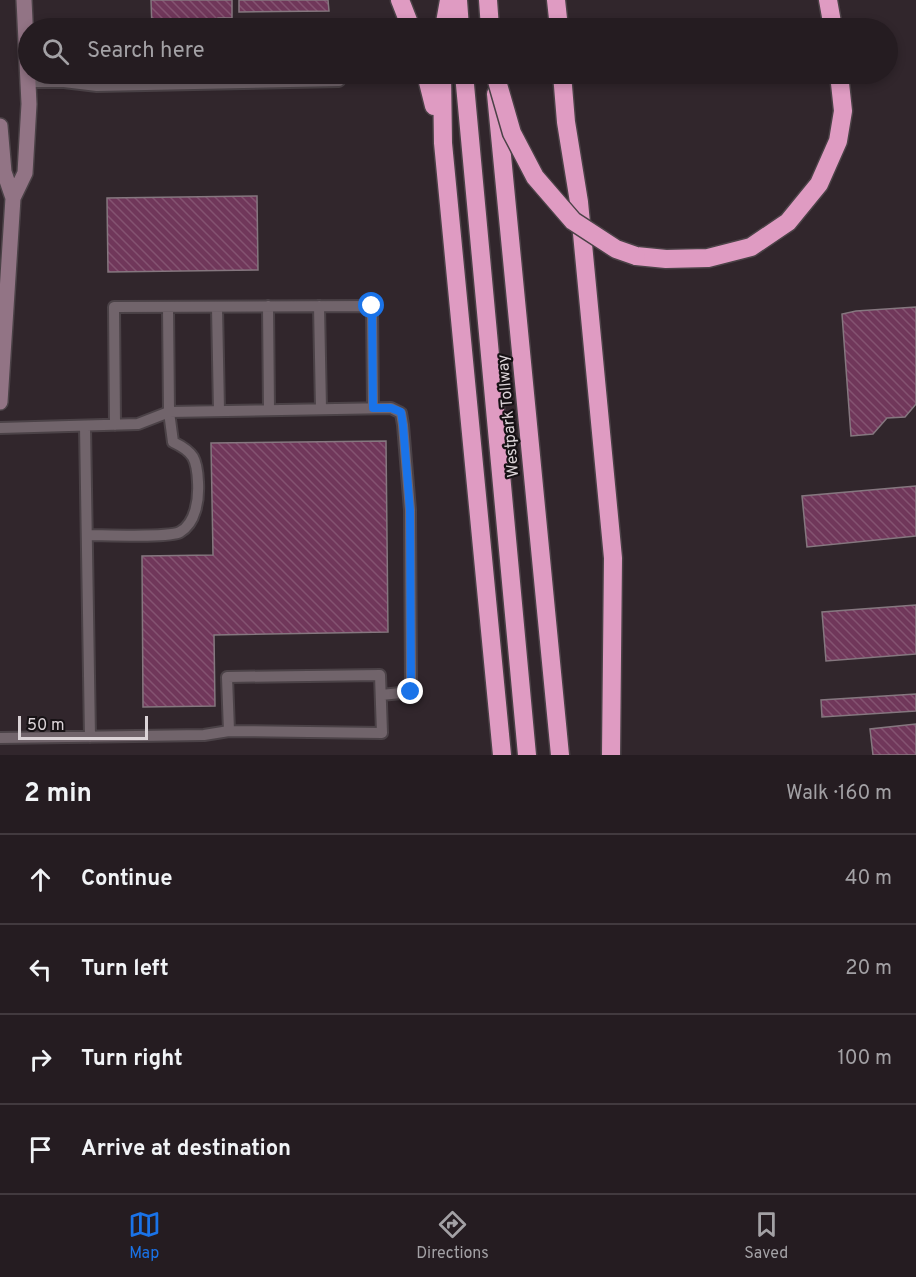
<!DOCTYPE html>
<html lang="en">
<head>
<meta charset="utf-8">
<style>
	:root { --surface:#251c21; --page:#31292e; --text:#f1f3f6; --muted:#a3a1a5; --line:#423a3f; --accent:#1a73e8 }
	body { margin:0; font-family:Overpass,sans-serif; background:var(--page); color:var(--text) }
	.scale { position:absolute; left:18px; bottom:15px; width:130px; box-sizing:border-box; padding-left:6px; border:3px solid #dbd3d7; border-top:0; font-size:16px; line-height:21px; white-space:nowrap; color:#dbd3d7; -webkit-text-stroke:4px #161114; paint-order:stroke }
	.stop { position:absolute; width:18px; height:18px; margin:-14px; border:4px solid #1a73e8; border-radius:50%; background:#fff }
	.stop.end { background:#1a73e8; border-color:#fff; box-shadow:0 2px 6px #0008 }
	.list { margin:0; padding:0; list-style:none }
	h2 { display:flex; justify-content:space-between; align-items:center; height:78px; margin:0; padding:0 24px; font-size:26px }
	h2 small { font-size:20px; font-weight:400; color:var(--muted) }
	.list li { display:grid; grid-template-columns:39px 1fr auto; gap:18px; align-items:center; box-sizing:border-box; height:90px; padding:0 24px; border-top:2px solid var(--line) }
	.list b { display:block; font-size:22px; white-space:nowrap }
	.list em { font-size:20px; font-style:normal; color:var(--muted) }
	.icon { flex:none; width:33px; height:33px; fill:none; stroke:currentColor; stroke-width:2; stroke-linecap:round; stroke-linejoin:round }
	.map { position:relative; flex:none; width:916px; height:755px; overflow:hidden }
	.search { position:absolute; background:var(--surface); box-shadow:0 3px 9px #0003; left:18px; right:18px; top:18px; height:66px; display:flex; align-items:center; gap:15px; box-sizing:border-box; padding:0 21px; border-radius:33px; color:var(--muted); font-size:22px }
	.sheet { height:438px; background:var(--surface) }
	nav { display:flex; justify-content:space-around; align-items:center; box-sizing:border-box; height:84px; border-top:2px solid var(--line); background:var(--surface); font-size:16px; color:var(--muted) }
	nav a { display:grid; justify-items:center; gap:3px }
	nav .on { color:var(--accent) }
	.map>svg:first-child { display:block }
	.building { fill:url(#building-back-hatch); stroke:#85777f; stroke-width:1.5 }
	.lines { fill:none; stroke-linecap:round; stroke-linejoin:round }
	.service-casing { stroke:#4b4247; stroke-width:14 }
	.secondary-casing { stroke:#4b4247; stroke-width:18 }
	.motorway-casing { stroke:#4b4247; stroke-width:21 }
	.service { stroke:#71646b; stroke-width:10 }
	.secondary { stroke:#927485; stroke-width:15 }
	.motorway { stroke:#df9bc2; stroke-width:18 }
	.motorway-bridge-casing { stroke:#4b4247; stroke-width:21; stroke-linecap:butt }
	.motorway-bridge { stroke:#df9bc2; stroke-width:18 }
	.route { stroke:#1a73e8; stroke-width:8 }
	.labels { text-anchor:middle; stroke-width:4.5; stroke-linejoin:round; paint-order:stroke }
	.street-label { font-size:16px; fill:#dbd3d7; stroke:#161114 }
</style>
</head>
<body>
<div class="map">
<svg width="916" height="755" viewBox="0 0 916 755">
	<defs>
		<pattern id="building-back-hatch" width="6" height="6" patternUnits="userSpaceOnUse" patternTransform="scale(1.5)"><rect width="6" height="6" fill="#70375a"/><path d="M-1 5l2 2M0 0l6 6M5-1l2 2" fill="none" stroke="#845371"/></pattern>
	</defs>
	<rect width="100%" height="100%" fill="#31262c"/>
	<path class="building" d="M151,0h81v18h-14v10h-66z
		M239,0h89l1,11 -90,1z
		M257,196l1,74 -150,2 -1,-74z
		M916,307v97l-11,13 -18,1 -14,16 -22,2 -9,-122 14,-3z
		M386,441l2,191 -174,3 1,71 -72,1 -1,-151 71,-1 -2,-112z
		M916,486v50l-109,11 -5,-51z
		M916,605v49l-90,7 -4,-49z
		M916,694v17l-94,6 -1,-17z
		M916,724v31h-43l-3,-26z"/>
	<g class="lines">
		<g class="service-casing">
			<path id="service" d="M28,82h36l33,4 242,-5
				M268,306l1,104
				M319,306l2,103
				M217,307l2,104
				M115,425l-1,-118 258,-1 1,102
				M85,426l5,311
				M0,428l138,-4 31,-12 222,-4 10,5 2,12 7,85 1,182 -30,3
				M87,535c17,0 82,3 93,-3 16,-9 19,-33 18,-50 -1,-23 -4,-30 -25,-40l-4,-30 -1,-105
				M0,738l204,-3 25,-4 153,2 -2,-58 -153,2 2,54"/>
		</g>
		<g class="secondary-casing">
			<path id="secondary" d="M0,126l4,46 9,26
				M0,402l13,-204 12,-25 4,-69 -5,-104"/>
		</g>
		<g class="motorway-casing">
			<path id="motorway" d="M400,0l11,28
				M458,0l2,28
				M488,0l2,28
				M556,0l3,28
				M828,0l5,28
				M444,28l5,-28
				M426,74l8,32
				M442,74l1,69 59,612
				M464,74l63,681
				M562,74l4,48 13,80 34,356 -2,197
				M496,94l64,661
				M636,256l30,3 42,-1 43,-11 37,-25 31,-38 19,-43 5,-30 -4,-37"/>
		</g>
		<use href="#service" class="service"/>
		<use href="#secondary" class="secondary"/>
		<use href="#motorway" class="motorway"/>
		<g class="motorway-bridge-casing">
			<path id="motorway-bridge" d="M495,74l17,59 23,44 38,44 43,28 20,7"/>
		</g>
		<use href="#motorway-bridge" class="motorway-bridge"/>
	</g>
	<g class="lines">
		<path class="route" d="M372,306l1,102h18l10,4 2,13 7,85 1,182"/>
	</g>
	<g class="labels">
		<g class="street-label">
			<text transform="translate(507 416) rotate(-95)" y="6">Westpark Tollway</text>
		</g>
	</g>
</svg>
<div class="scale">50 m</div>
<div class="stop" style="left:372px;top:306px"></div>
<div class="stop end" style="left:411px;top:692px"></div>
<div class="search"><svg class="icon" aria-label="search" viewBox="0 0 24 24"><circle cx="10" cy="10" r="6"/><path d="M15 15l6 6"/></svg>Search here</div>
</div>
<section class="sheet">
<h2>2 min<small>Walk · 160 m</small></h2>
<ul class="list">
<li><svg class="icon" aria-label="ahead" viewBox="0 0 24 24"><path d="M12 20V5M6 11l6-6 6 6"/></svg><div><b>Continue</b></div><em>40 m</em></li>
<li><svg class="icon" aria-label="left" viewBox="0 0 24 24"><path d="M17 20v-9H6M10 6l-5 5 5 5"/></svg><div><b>Turn left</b></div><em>20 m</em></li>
<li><svg class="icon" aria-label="right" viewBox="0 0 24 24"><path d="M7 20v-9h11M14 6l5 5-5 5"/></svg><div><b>Turn right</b></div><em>100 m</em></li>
<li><svg class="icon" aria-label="arrive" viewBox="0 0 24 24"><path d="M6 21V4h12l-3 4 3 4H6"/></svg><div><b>Arrive at destination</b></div></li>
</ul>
</section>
<nav>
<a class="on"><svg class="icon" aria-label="map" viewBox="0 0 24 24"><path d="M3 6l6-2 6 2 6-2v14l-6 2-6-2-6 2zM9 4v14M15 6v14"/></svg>Map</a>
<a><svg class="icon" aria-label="directions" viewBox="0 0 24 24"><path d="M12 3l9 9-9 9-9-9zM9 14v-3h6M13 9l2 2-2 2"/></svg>Directions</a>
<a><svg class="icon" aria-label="saved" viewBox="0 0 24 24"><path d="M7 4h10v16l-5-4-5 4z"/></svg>Saved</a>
</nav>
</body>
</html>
